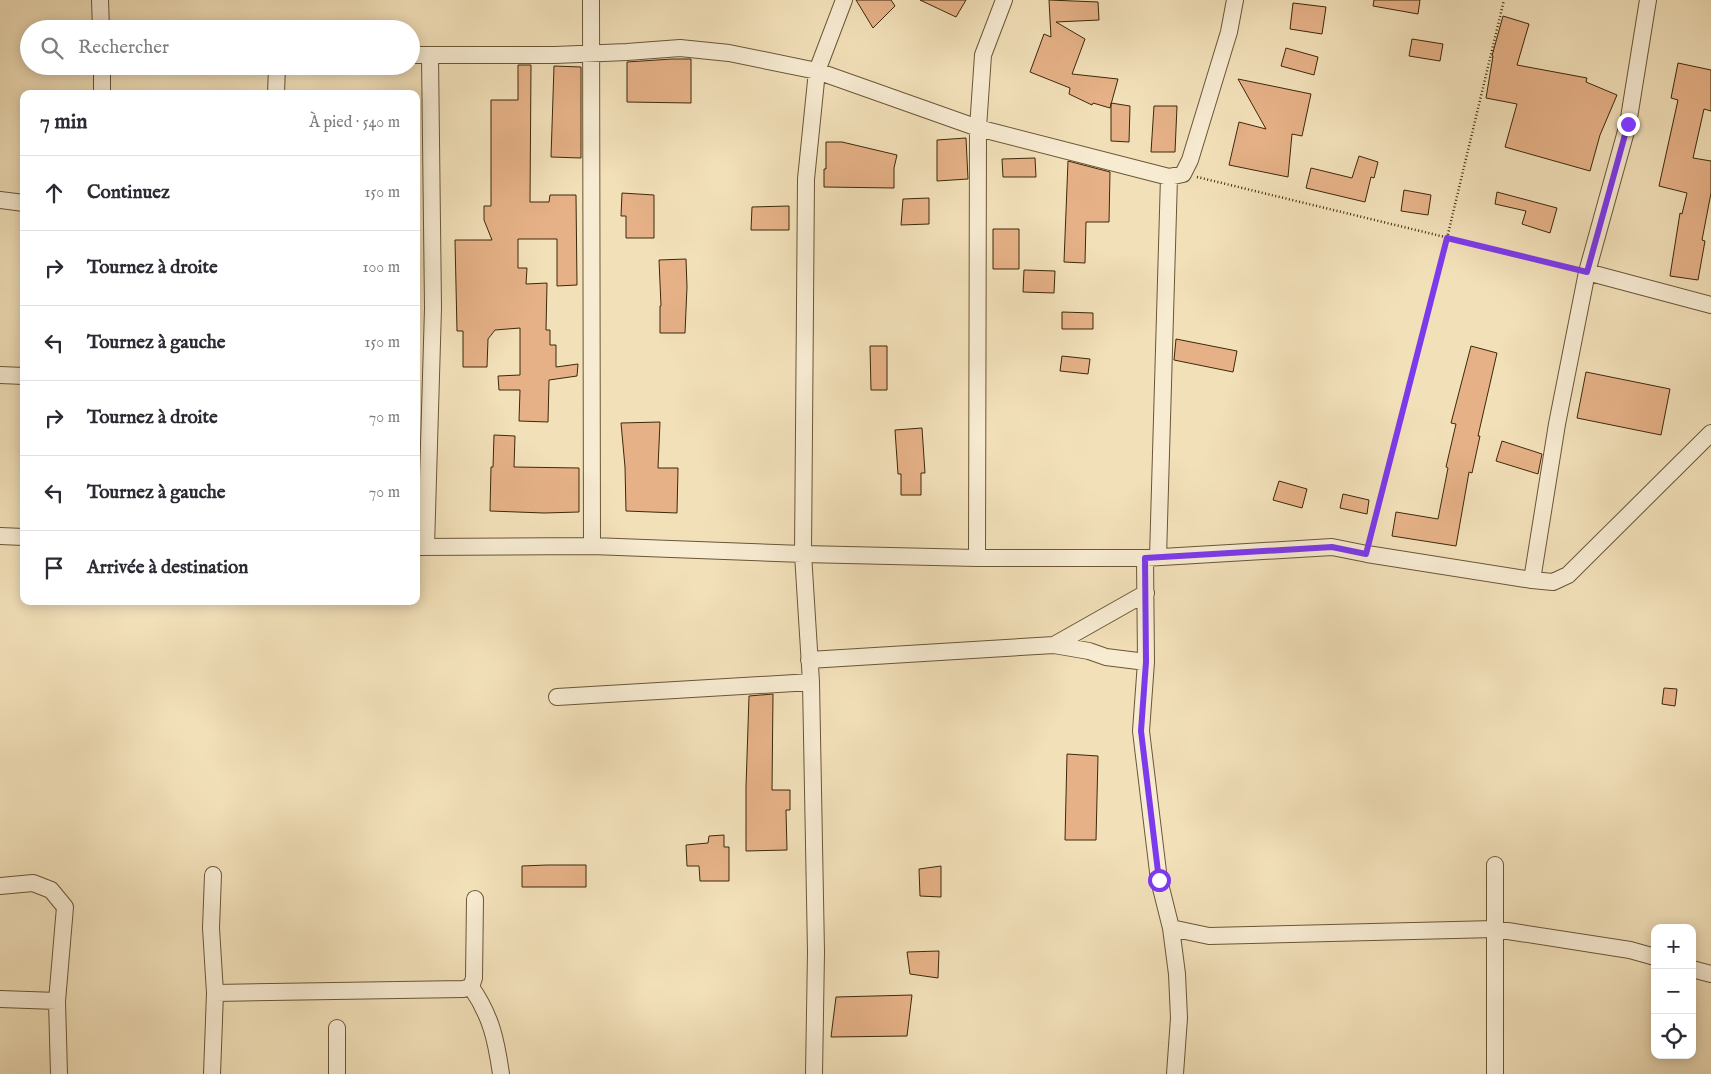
<!DOCTYPE html>
<html lang="fr">
<head>
<meta charset="utf-8">
<style>
	:root { --surface:#fff; --page:#f7f7f7; --text:#2b2b33; --muted:#7c7c81; --line:#e1e1e2 }
	body { margin:0; font-family:"IM FELL English",serif; background:var(--page); color:var(--text) }
	.controls { position:absolute; right:15px; bottom:15px; display:grid; overflow:hidden; border-radius:10px; box-shadow:0 2px 12px #0003 }
	.controls button { width:45px; height:45px; display:grid; place-items:center; padding:0; border:0; border-bottom:1px solid var(--line); background:var(--surface); color:var(--text); font:25px sans-serif }
	.stop { position:absolute; width:15px; height:15px; margin:-11px; border:4px solid #7c3aed; border-radius:50%; background:#fff }
	.stop.end { background:#7c3aed; border-color:#fff; box-shadow:0 1px 5px #0008 }
	.list { margin:0; padding:0; list-style:none }
	h2 { display:flex; justify-content:space-between; align-items:center; height:65px; margin:0; padding:0 20px; font-size:21px }
	h2 small { font-size:16px; font-weight:400; color:var(--muted) }
	.list li { display:grid; grid-template-columns:32px 1fr auto; gap:15px; align-items:center; box-sizing:border-box; height:75px; padding:0 20px; border-top:1px solid var(--line) }
	.list b { display:block; font-size:19px; white-space:nowrap }
	.list em { font-size:16px; font-style:normal; color:var(--muted) }
	.icon { flex:none; width:28px; height:28px; fill:none; stroke:currentColor; stroke-width:2; stroke-linecap:round; stroke-linejoin:round }
	.map { position:relative; flex:none; width:1711px; height:1074px; overflow:hidden }
	.search { position:absolute; background:var(--surface); box-shadow:0 2px 12px #0003; left:20px; top:20px; width:400px; height:55px; display:flex; align-items:center; gap:12px; box-sizing:border-box; padding:0 18px; border-radius:28px; color:var(--muted); font-size:19px }
	.panel { position:absolute; background:var(--surface); box-shadow:0 2px 12px #0003; left:20px; top:90px; width:400px; height:515px; border-radius:10px }
	.map>svg:first-child { display:block }
	.building { fill:#e6b187; stroke:#3d280a }
	.lines { fill:none; stroke-linecap:round; stroke-linejoin:round }
	.street-casing { stroke:#6a5636; stroke-width:18 }
	.path { stroke:#3d280a; stroke-width:2.5; stroke-dasharray:1 2.5; stroke-linecap:butt }
	.street { stroke:#f7ebd2; stroke-width:16 }
	.route { stroke:#7c3aed; stroke-width:6 }
</style>
</head>
<body>
<div class="map">
<svg width="1711" height="1074" viewBox="0 0 1711 1074">
	<rect width="100%" height="100%" fill="#f2e0b9"/>
	<filter id="stains"><feTurbulence type="fractalNoise" baseFrequency=".004" numOctaves="4"/><feColorMatrix values="0 0 0 0 .2 0 0 0 0 .09 0 0 0 0 .02 0 0 0 .5 -.17"/></filter>
	<radialGradient id="worn" r=".72"><stop offset=".6" stop-color="#630" stop-opacity="0"/><stop offset="1" stop-color="#630" stop-opacity=".3"/></radialGradient>
	<path class="building" d="M856,0h35l4,6 -22,22z
		M920,0h46l-10,17z
		M1049,0l49,2 1,18 -43,2 29,17 -13,35 46,5 -8,29 -17,-5 -1,2 -23,-11 1,-6 -40,-16 14,-38 7,3z
		M1374,0h46l-2,14 -45,-8z
		M1293,3l33,4 -4,27 -32,-5z
		M1503,16l26,8 -12,41 70,13 -1,4 31,13 -17,40 -10,36 -85,-24 12,-43 -31,-6 7,-42h-1z
		M1412,39l31,5 -3,17 -31,-5z
		M1286,48l32,9 -4,18 -33,-9z
		M672,59h19v44l-64,-1v-40z
		M1678,63l33,7v41l-7,-2 -11,49 18,3v32l-9,47 3,1 -7,39 -28,-4 10,-63 2,1 5,-21 -28,-7 19,-86 -7,-2z
		M518,65h13l-1,137h19l1,-7h26l1,90 -20,1v-47h-39v29h9l-1,16 21,-1 -1,47h4v15h6v22l22,-3 -1,12 -28,4 -1,42 -29,-1 1,-31h-21l-1,-14 22,-1v-47l-25,2 -7,9 -1,28h-24v-36h-6l-2,-91h37l-8,-20v-14h7v-106h27z
		M554,66l27,1v91l-30,-1z
		M1238,79l73,15 -9,42 -10,-2 -4,43 -59,-12 10,-43 27,7z
		M1111,103l19,3 -1,36 -18,-1z
		M1154,106h23l-2,46h-24z
		M966,138l2,41 -31,2v-41z
		M826,142h16l55,13 -3,13v20l-70,-1v-18h2z
		M1359,156l19,6 -4,16 -3,-1 -6,25 -59,-14 5,-20 41,10z
		M1035,158l1,19h-33l-1,-18z
		M1068,161l42,11 -1,50h-23l-1,41 -21,-1z
		M1404,190l27,5 -3,20 -27,-4z
		M1497,192l60,16 -7,25 -28,-9 4,-13 -31,-7z
		M622,193l32,2v43h-28v-22h-5z
		M929,198v26l-28,1 2,-26z
		M789,206v24h-38l1,-23z
		M993,229h26v40h-26z
		M686,259l1,28 -2,46h-25v-27h1l-2,-46z
		M1024,270l31,1 -1,22 -31,-1z
		M1062,312l31,1v16h-31z
		M1176,339l61,12 -4,21 -59,-12z
		M870,346h17v44h-16z
		M1471,346l26,7 -19,83h2l-8,37 -3,-1 -13,74 -64,-10 4,-24 42,7 10,-51 -2,-1 10,-43 -5,-1z
		M1062,356l28,3 -2,15 -28,-3z
		M1586,372l84,17 -9,46 -84,-17z
		M660,422l-2,46h20l-1,45 -51,-2 -1,-44 -4,-44z
		M922,428l3,45h-4v22h-20v-21h-3l-3,-44z
		M494,435l21,1 -1,31 65,1v44l-35,1 -54,-2 1,-44h2z
		M1502,441l40,13 -4,20 -42,-13z
		M1279,481l28,8 -5,19 -29,-8z
		M1343,494l26,6 -2,14 -27,-6z
		M1664,688l13,1 -2,17 -13,-2z
		M773,694l-1,96h18v20h-4l1,40 -41,1v-64l3,-91z
		M1067,754l31,2 -2,84h-31z
		M724,835v12h5v34h-29l-1,-15h-12l-1,-21 22,-2 1,-7z
		M547,865h39v22h-64v-21z
		M941,866v31l-21,-1 -1,-27z
		M939,951l-1,27 -28,-4 -3,-22z
		M912,995l-5,41 -76,1 5,-40z"/>
	<g class="lines">
		<g class="street-casing">
			<path id="street" d="M100,0l1,29
				M591,0l1,546
				M411,55h144l72,-3 53,-4 49,5 88,18 161,57 191,49 14,-3 7,-14 39,-128 6,-32
				M102,66v28
				M276,94l1,-28
				M0,200l24,3
				M1587,272l124,33
				M0,375l24,1
				M0,536l24,1
				M416,547l176,-1 211,8 174,4h168l187,-11 35,7 165,26 21,2 15,-7 143,-142
				M426,547l7,-239 -3,-252
				M1158,557l11,-380
				M977,558l1,-430 5,-73 21,-55
				M1145,558l1,104 -5,69 18,149 12,48 6,46 2,44 -4,56
				M1532,580l25,-156 30,-152 41,-148 20,-124
				M1054,645l35,6 17,6 40,5
				M809,660l245,-15 92,-52
				M557,697l254,-15
				M1495,865v209
				M0,886l33,-3 18,7 14,17 -8,94 2,73
				M1171,928l38,8 286,-7 135,21 25,7
				M1692,969l19,5
				M471,987c20,29 25,52 30,87
				M215,993l248,-4 8,-2 3,-9 1,-79
				M0,999l57,2
				M337,1028v46
				M212,1074l3,-81 -4,-65 2,-53
				M814,1074l2,-122 -5,-270 -8,-128 3,-375 11,-108 27,-71"/>
		</g>
		<path class="path" d="M1197,177l376,91
			M1370,540l77,-302 57,-238"/>
		<use href="#street" class="street"/>
	</g>
	<g class="lines">
		<path class="route" d="M1159,880l-18,-149 5,-69 -1,-104 187,-11 34,7 81,-316 140,34 41,-148"/>
	</g>
	<rect width="100%" height="100%" filter="url(#stains)"/>
	<rect width="100%" height="100%" fill="url(#worn)"/>
</svg>
<div class="controls">
<button>+</button>
<button>−</button>
<button><svg class="icon" aria-label="locate" viewBox="0 0 24 24"><circle cx="12" cy="12" r="6"/><path d="M12 2v4M12 18v4M2 12h4M18 12h4"/></svg></button>
</div>
<div class="stop" style="left:1159px;top:880px"></div>
<div class="stop end" style="left:1628px;top:124px"></div>
<div class="search"><svg class="icon" aria-label="search" viewBox="0 0 24 24"><circle cx="10" cy="10" r="6"/><path d="M15 15l6 6"/></svg>Rechercher</div>
<section class="panel">
<h2>7 min<small>À pied · 540 m</small></h2>
<ul class="list">
<li><svg class="icon" aria-label="ahead" viewBox="0 0 24 24"><path d="M12 20V5M6 11l6-6 6 6"/></svg><div><b>Continuez</b></div><em>150 m</em></li>
<li><svg class="icon" aria-label="right" viewBox="0 0 24 24"><path d="M7 20v-9h11M14 6l5 5-5 5"/></svg><div><b>Tournez à droite</b></div><em>100 m</em></li>
<li><svg class="icon" aria-label="left" viewBox="0 0 24 24"><path d="M17 20v-9H6M10 6l-5 5 5 5"/></svg><div><b>Tournez à gauche</b></div><em>150 m</em></li>
<li><svg class="icon" aria-label="right" viewBox="0 0 24 24"><path d="M7 20v-9h11M14 6l5 5-5 5"/></svg><div><b>Tournez à droite</b></div><em>70 m</em></li>
<li><svg class="icon" aria-label="left" viewBox="0 0 24 24"><path d="M17 20v-9H6M10 6l-5 5 5 5"/></svg><div><b>Tournez à gauche</b></div><em>70 m</em></li>
<li><svg class="icon" aria-label="arrive" viewBox="0 0 24 24"><path d="M6 21V4h12l-3 4 3 4H6"/></svg><div><b>Arrivée à destination</b></div></li>
</ul>
</section>
</div>
</body>
</html>
